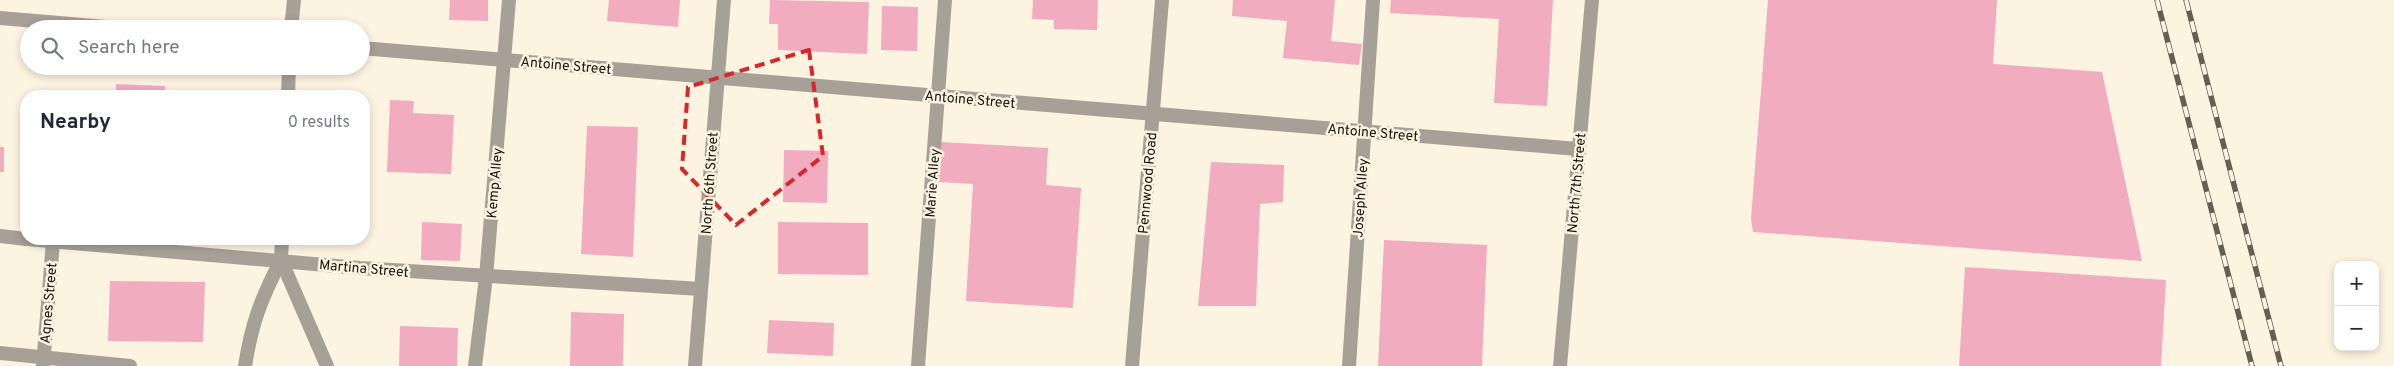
<!DOCTYPE html>
<html lang="en">
<head>
<meta charset="utf-8">
<style>
	:root { --surface:#fff; --page:#f2f2f3; --text:#1f2937; --muted:#747a83; --line:#e0e1e3 }
	body { margin:0; font-family:Overpass,sans-serif; background:var(--page); color:var(--text) }
	.controls { position:absolute; right:15px; bottom:15px; display:grid; overflow:hidden; border-radius:10px; box-shadow:0 2px 8px #0003 }
	.controls button { width:45px; height:45px; display:grid; place-items:center; padding:0; border:0; border-bottom:1px solid var(--line); background:var(--surface); color:var(--text); font:25px sans-serif }
	.list { margin:0; padding:0; list-style:none }
	h2 { display:flex; justify-content:space-between; align-items:center; height:65px; margin:0; padding:0 20px; font-size:21px }
	h2 small { font-size:16px; font-weight:400; color:var(--muted) }
	.icon { flex:none; width:28px; height:28px; fill:none; stroke:currentColor; stroke-width:2; stroke-linecap:round; stroke-linejoin:round }
	.map { position:relative; flex:none; width:2394px; height:366px; overflow:hidden }
	.search { position:absolute; background:var(--surface); box-shadow:0 2px 8px #0003; left:20px; top:20px; width:350px; height:55px; display:flex; align-items:center; gap:12px; box-sizing:border-box; padding:0 18px; border-radius:28px; color:var(--muted); font-size:19px }
	.panel { position:absolute; background:var(--surface); box-shadow:0 2px 8px #0003; left:20px; top:90px; width:350px; height:155px; border-radius:20px }
	.map>svg:first-child { display:block }
	.building { fill:#f1acc0 }
	.lines { fill:none; stroke-linecap:round; stroke-linejoin:round }
	.service { stroke:#a6a096; stroke-width:14 }
	.minor { stroke:#a6a096; stroke-width:14 }
	.tertiary { stroke:#a6a096; stroke-width:14 }
	.rail-casing { stroke:#645e53; stroke-width:5.5 }
	.rail { stroke:#fdf3e1; stroke-width:4; stroke-dasharray:11; stroke-linecap:butt }
	.marked { fill:none; stroke:#d62828; stroke-width:4; stroke-dasharray:10 6; stroke-linejoin:round }
	.labels { text-anchor:middle; stroke-width:5; stroke-linejoin:round; paint-order:stroke }
	.street-label { font-size:14px; fill:#19150d; stroke:#fdf3e1 }
</style>
</head>
<body>
<div class="map">
<svg width="2394" height="366" viewBox="0 0 2394 366">
	<rect width="100%" height="100%" fill="#fdf3e1"/>
	<path class="building" d="M450,0h38v21l-39,-1z
		M609,0h71l-2,27 -71,-6z
		M770,0l99,2 -2,52 -89,-4v-26h-9z
		M1033,0h65l-1,30 -43,-1v-9l-22,-1z
		M1233,0h102l-4,41 31,3 -3,21 -76,-7 4,-37 -55,-5z
		M1391,0h162l-6,106 -53,-3 5,-84 -109,-6z
		M1768,0h229l-4,64 109,8 40,189 -389,-29 -2,-13z
		M882,6l36,1 -1,44 -36,-1z
		M116,84l49,2v10h-49z
		M390,100l24,1 -1,12 41,2 -3,59 -64,-2z
		M587,126l51,1 -5,130 -52,-3z
		M941,142l107,6 -2,37 35,3 -8,120 -107,-7 7,-117 -34,-2z
		M0,147h4v25h-4z
		M784,150l44,1 -1,52 -44,-1z
		M1211,162l73,3 -1,37 -23,2 -4,102h-58z
		M422,222l40,2 -2,37 -39,-1z
		M778,222l90,1v52l-90,-1z
		M1384,240l103,5 -5,121h-104z
		M1965,267l201,13 -5,86h-202z
		M110,281l95,1 -2,60 -95,-1z
		M571,312l53,2 -1,52h-53z
		M769,320l65,3 -1,33 -66,-3z
		M400,326l58,2 -1,38h-58z"/>
	<g class="lines">
		<path class="service" d="M0,353l130,13
			M475,366l11,-89 23,-277
			M918,366l27,-366
			M1349,366l24,-366"/>
		<path class="minor" d="M0,18l130,11
			M361,48l1217,101
			M0,236l26,3
			M27,239l333,29 341,21
			M43,366l10,-125
			M245,366c7,-44 16,-67 36,-106
			M695,366l29,-366
			M1132,366l30,-366
			M1560,366l32,-366"/>
		<path class="tertiary" d="M291,29l3,-29
			M288,96l1,-30
			M282,239l-1,21 46,106"/>
		<g class="rail-casing">
			<path id="rail" d="M2157,0l95,366
				M2186,0l95,366"/>
		</g>
		<use href="#rail" class="rail"/>
	</g>
	<path class="marked" d="M809,50l14,106 -87,69 -54,-56 6,-82z"/>
	<g class="labels">
		<g class="street-label">
			<text transform="translate(566 65) rotate(5)" y="5">Antoine Street</text>
			<text transform="translate(970 99) rotate(5)" y="5">Antoine Street</text>
			<text transform="translate(1373 132) rotate(5)" y="5">Antoine Street</text>
			<text transform="translate(494 183) rotate(-85)" y="5">Kemp Alley</text>
			<text transform="translate(709 183) rotate(-86)" y="5">North 6th Street</text>
			<text transform="translate(932 183) rotate(-86)" y="5">Marie Alley</text>
			<text transform="translate(1147 183) rotate(-85)" y="5">Pennwood Road</text>
			<text transform="translate(1576 183) rotate(-85)" y="5">North 7th Street</text>
			<text transform="translate(1360 198) rotate(-86)" y="5">Joseph Alley</text>
			<text transform="translate(364 268) rotate(5)" y="5">Martina Street</text>
			<text transform="translate(48 303) rotate(-85)" y="5">Agnes Street</text>
		</g>
	</g>
</svg>
<div class="controls">
<button>+</button>
<button>−</button>
</div>
<div class="search"><svg class="icon" aria-label="search" viewBox="0 0 24 24"><circle cx="10" cy="10" r="6"/><path d="M15 15l6 6"/></svg>Search here</div>
<section class="panel">
<h2>Nearby<small>0 results</small></h2>
<ul class="list">
</ul>
</section>
</div>
</body>
</html>
